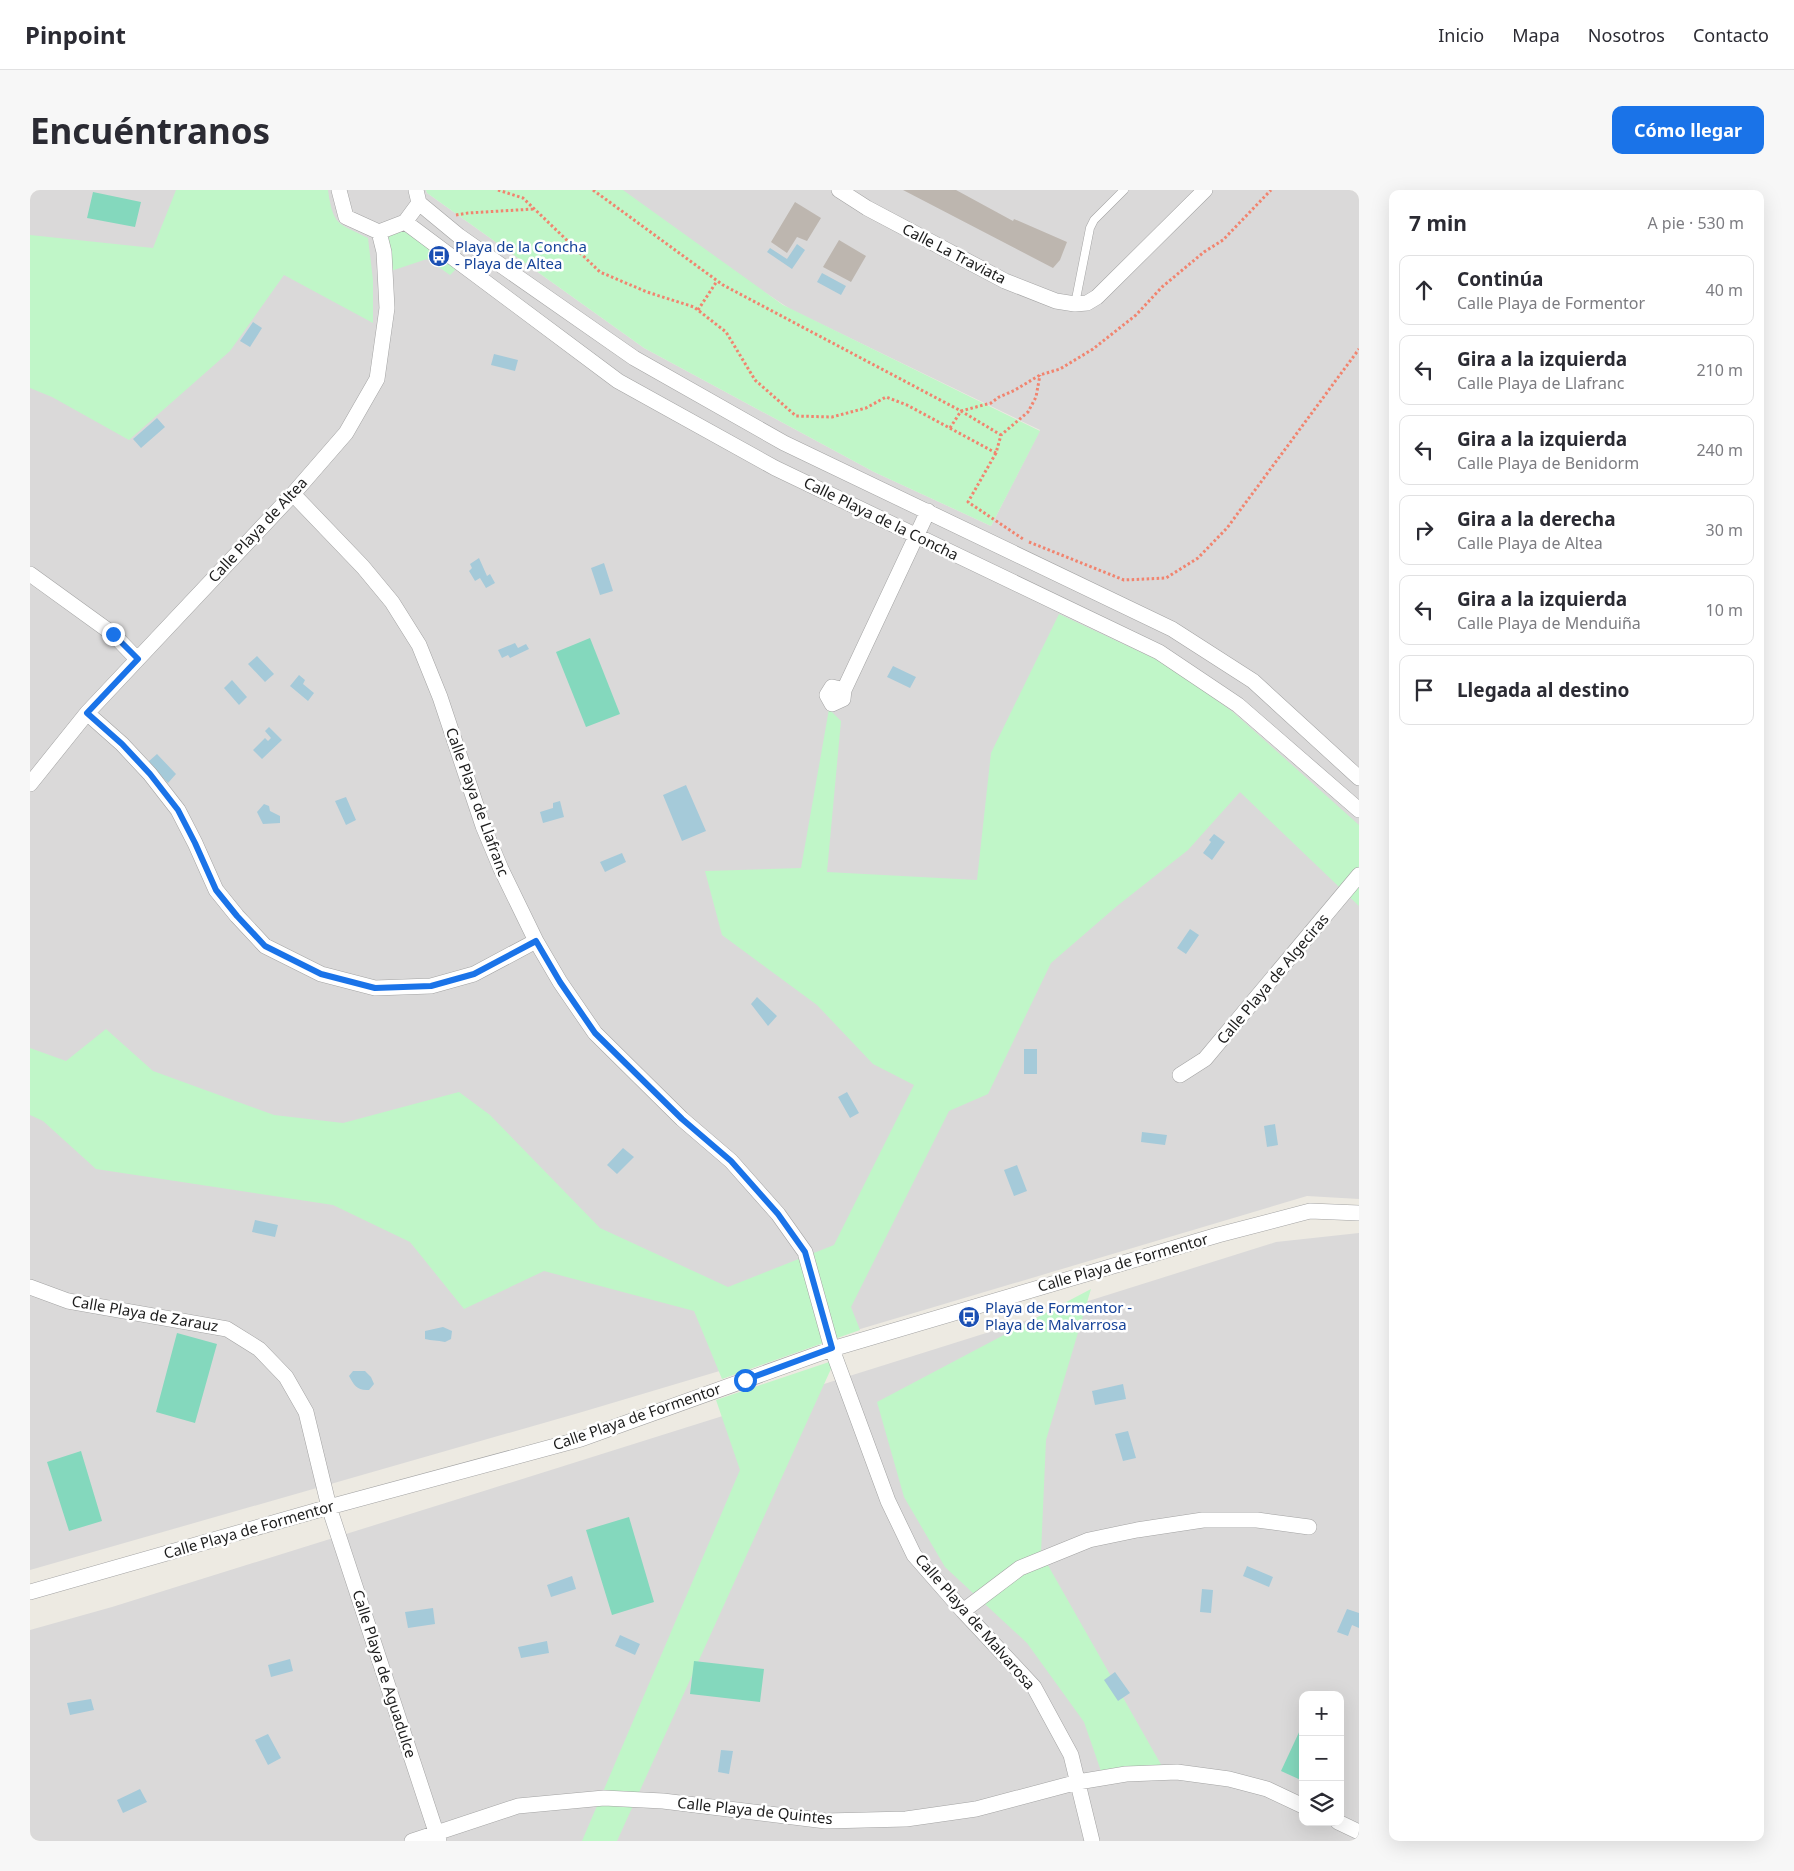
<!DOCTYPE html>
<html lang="es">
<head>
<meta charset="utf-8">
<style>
	:root { --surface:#fff; --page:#f7f7f7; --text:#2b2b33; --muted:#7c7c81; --line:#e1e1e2; --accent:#1a73e8 }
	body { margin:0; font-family:"Noto Sans",sans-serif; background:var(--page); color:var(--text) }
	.controls { position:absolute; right:15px; bottom:15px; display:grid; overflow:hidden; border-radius:10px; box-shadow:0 5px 20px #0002 }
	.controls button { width:45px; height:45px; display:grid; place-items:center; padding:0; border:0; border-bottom:1px solid var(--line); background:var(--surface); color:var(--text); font:25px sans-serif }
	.stop { position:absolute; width:15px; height:15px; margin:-11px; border:4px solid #1a73e8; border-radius:50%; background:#fff }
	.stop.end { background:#1a73e8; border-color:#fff; box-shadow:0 1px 5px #0008 }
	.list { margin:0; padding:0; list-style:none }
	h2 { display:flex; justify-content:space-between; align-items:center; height:65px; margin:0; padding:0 20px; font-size:21px }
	h2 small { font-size:16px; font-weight:400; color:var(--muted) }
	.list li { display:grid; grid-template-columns:32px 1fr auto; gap:15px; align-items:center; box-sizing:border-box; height:70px; margin:0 10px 10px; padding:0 10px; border:1px solid var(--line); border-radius:10px }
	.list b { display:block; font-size:19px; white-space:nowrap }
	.list p { margin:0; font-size:16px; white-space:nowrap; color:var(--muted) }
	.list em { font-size:16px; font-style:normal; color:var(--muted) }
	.icon { flex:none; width:28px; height:28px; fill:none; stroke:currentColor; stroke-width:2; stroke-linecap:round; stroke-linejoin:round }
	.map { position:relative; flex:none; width:1329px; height:1651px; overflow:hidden; border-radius:10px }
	header { display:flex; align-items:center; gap:30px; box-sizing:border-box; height:70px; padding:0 25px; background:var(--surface); border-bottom:1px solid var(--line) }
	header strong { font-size:24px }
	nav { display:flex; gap:28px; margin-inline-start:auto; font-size:18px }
	.intro { display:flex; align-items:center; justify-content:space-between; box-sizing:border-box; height:120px; padding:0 30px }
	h1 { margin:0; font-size:35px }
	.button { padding:12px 22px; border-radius:10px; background:var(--accent); color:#fff; font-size:18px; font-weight:700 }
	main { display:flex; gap:30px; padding:0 30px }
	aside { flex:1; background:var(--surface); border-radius:10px; box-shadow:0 5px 20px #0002 }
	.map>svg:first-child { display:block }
	.residential { fill:#dad9d9; fill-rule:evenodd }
	.park { fill:#c0f6c8 }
	.pitch { fill:#84d8bd }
	.water { fill:#a5cad9 }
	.building { fill:#bdb6af }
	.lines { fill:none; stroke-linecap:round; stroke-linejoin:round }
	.service-casing { stroke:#a3a3a3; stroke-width:9 }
	.minor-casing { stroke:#a3a3a3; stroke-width:16 }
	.path { stroke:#f1846f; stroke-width:3; stroke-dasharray:2.5 2.5; stroke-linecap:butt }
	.service { stroke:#fff; stroke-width:8 }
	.minor { stroke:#fff; stroke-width:15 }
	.route { stroke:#1a73e8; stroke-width:6 }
	.labels { text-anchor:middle; stroke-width:5; stroke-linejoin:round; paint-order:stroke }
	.transit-label { font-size:15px; fill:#164399; stroke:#fff; text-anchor:start }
	.street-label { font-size:15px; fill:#1c1c1c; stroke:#fff }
</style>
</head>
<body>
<header>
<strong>Pinpoint</strong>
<nav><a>Inicio</a><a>Mapa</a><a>Nosotros</a><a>Contacto</a></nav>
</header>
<div class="intro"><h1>Encuéntranos</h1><a class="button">Cómo llegar</a></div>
<main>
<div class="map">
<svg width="1329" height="1651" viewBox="0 0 1329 1651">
	<rect width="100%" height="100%" fill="#edeae2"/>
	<path class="residential" d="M0,0h396l1,3 217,155 230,124 117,54 49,-96 -250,-121 -44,-29 -126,-90h739v1009l-52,-3 -725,216 -552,158z
		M1329,1043v608h-1329v-211l82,-23 375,-117 789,-248zM1273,1505h37v127h-37z"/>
	<path class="park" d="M146,0h152c5,36 10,33 40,48l5,42v43l-89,-48 -54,76 -101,89 -77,-43 -22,-9v-153l123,13z
		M396,0h197l160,115 257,126 -49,95 -117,-54 -230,-124 -217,-155z
		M375,36l52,42 -7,7 -23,-16 -36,12 -6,-36z
		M1029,424l107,50 67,48 126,113v81l-119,-114 -52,58 -71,56 -66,57 -63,131 -39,17 -98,196 9,23 -138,49 -28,-68 -150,-40 -80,38 -54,-67 -77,-37 -237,-36 -53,-48 -13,-6v-67l36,13 40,-32 47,42 121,44 69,8 116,-31 31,23 110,113 128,59 106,-42 80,-160 -41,-21 -56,-59 -95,-70 -17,-64 96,-3 28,-159 12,12 -14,151 150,8 14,-127z
		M1061,1099l-45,151 -5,113 122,215 -61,6 -18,-52 -57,-79 -82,-76 -41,-70 -27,-95z
		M805,1170l-218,481h-35l158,-371 -24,-70z"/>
	<path class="pitch" d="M63,2l48,10 -6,25 -48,-9z
		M560,448l30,76 -34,13 -30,-75z
		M147,1143l40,11 -22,79 -39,-11z
		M51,1261l21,70 -33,10 -22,-69z
		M599,1327l25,85 -42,13 -26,-85z
		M664,1471l70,8 -4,33 -70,-8z
		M1271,1538l2,1v52l-22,-10z"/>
	<path class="water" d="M767,54l8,6 -13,19 -25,-17 3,-4 17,11z
		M792,83l24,13 -5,9 -24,-13z
		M223,132l9,6 -12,19 -10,-6z
		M464,164l24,6 -3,11 -24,-6z
		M127,228l8,9 -24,21 -8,-9z
		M449,368l8,18 3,-2 5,9 -9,5 -6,-10 -5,3 -6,-10 3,-3 -2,-4z
		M574,373l9,28 -13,4 -9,-27z
		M485,453l3,5 8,-4 3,5 -19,9 -2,-3 -6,3 -4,-8z
		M227,466l17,18 -9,8 -17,-18z
		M863,476l23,11 -6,11 -23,-11z
		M269,485l6,5 -2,4 11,9 -6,8 -18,-15z
		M202,490l15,17 -8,8 -15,-17z
		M239,537l13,13 -20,19 -9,-9 12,-12 3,3 3,-3 -6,-7z
		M127,564l19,20 -8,9 -20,-21z
		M656,595l20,46 -24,10 -19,-46z
		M316,607l10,23 -10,5 -11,-24z
		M530,611l4,16 -21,6 -3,-11 13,-4v-5z
		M234,614l5,2 1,5 10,5v7l-17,1 -6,-12z
		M1184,644l11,8 -13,18 -9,-7 8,-11 -2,-2z
		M592,663l4,9 -21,10 -5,-10z
		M1160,739l9,6 -13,19 -9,-6z
		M727,807l20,19 -9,10 -17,-22z
		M994,859h13v25h-13z
		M817,902l12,21 -9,5 -12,-21z
		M1245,934l3,21 -11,2 -3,-21z
		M1112,942l25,3 -2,10 -24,-3z
		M593,958l11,9 -17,17 -10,-9z
		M987,975l10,26 -13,5 -10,-26z
		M225,1030l23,5 -3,12 -23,-5z
		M413,1137l9,4 -1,8 -6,3c-8,-2 -13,-1 -20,-3v-8z
		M323,1181h12l6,6 3,7 -5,6c-12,1 -15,-5 -20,-14z
		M1093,1194l3,15 -31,6 -3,-14z
		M1098,1241l8,27 -13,3 -8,-27z
		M1217,1376l26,11 -4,10 -26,-11z
		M542,1386l4,13 -25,8 -4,-12z
		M1172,1399l11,1 -2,23 -11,-1z
		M403,1418l2,16 -27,4 -3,-16z
		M1317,1419l12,4v15l-7,-3 -4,11 -11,-4z
		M590,1445l20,9 -5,11 -20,-9z
		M517,1451l2,12 -28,5 -3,-11z
		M260,1469l3,12 -22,6 -3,-12z
		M1085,1482l15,21 -12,8 -14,-21z
		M61,1509l3,11 -24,5 -3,-12z
		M238,1544l13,24 -13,7 -13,-25z
		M691,1560l12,1 -4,23 -11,-2z
		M110,1599l7,13 -24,11 -6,-13z"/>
	<path class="building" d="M873,0h53l57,31 1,-2 53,23 -7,18 -7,8z
		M765,12l26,16 -14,23 -10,-4 -10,16 -16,-11z
		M809,50l27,16 -15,26 -28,-15z"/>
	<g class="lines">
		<g class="service-casing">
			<path id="service" d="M1045,114l15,-76 4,-8 30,-30"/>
		</g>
		<g class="minor-casing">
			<path id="minor" d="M309,0l7,27 33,15 26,-10 14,-19 -3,-13
				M809,0l28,18 138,73 51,20 19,3 12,-1 10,-6 108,-107
				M389,13l40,33 175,122 150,85 388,186 81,52 106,97
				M375,32l213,159 157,87 384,184 79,53 121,105
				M263,304l70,73 29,35 27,43 21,52 43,129 18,43 35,72 24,41 35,51 87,86 49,42 47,53 27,38 27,97 56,152 26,54 49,56 71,76 37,68 21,86
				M0,384l83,60 24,25
				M802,497l12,3 -1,9 -11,5 -5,-9z
				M814,500l84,-179
				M57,523l35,31 28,30 28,36 17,33 21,47 21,26 28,30 56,28 54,14 56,-2 43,-12 62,-33
				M0,594l57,-71 206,-219 53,-61 31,-54 10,-71 -3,-56 -5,-20
				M1150,885l25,-16 154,-184
				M0,1097l38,14 159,28 32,20 27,28 20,35 23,95 110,334
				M0,1402l299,-85 252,-68 251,-90 386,-114 92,-24 49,2
				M933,1421l57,-43 69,-28 48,-10 66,-10h54l52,7
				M1308,1632l21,10
				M382,1651l106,-35 86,-8 59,3 163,20 80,-2 70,-10 102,-27 48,-8 51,-2 52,7 38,10 36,17"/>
		</g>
		<path class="path" d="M468,0l25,8 77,74 47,20 47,15 32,25 29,48 41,36 36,1 34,-9 20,-11 21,8 89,48 5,-18 27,-23 8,-15 4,-22
			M563,0l130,95 238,126 40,24
			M426,25l12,-2 66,-4
			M668,120l19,-29
			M920,238l11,-17 30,-8 8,-6 16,-7 25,-15 20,-6 33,-20 43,-34 26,-28 42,-35 19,-12 48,-50
			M966,263l-28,49 55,37
			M999,352l95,38 42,-2 32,-20 29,-30 132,-179"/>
		<use href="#service" class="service"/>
		<use href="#minor" class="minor"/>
	</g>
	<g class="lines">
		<path class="route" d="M83,444l25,25 -51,54 35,31 28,30 28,36 17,33 21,47 21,26 28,30 56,28 54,14 56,-2 43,-12 62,-33 24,41 35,51 87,86 49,42 47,53 27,38 27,96 -87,32"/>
	</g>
	<defs>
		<g id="bus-disc" transform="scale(1.125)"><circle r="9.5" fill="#1a4fb4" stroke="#fff"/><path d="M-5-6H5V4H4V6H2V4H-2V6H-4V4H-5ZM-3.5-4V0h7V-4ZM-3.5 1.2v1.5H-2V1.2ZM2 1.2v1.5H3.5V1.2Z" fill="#fff"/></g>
	</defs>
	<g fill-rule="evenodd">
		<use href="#bus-disc" x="409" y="66"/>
		<use href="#bus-disc" x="939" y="1127"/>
	</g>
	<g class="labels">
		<g class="transit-label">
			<text x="425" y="62">Playa de la Concha<tspan x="425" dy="17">- Playa de Altea</tspan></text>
			<text x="955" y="1123">Playa de Formentor -<tspan x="955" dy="17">Playa de Malvarrosa</tspan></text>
		</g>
		<g class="street-label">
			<text transform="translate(924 64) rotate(27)" y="5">Calle La Traviata</text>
			<text transform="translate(851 329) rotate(26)" y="5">Calle Playa de la Concha</text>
			<text transform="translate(228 340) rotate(-47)" y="5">Calle Playa de Altea</text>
			<text transform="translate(447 612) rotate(70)" y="5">Calle Playa de Llafranc</text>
			<text transform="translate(1243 789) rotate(-50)" y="5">Calle Playa de Algeciras</text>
			<text transform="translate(1093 1073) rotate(-16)" y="5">Calle Playa de Formentor</text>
			<text transform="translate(115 1124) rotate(10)" y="5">Calle Playa de Zarauz</text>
			<text transform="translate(607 1227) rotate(-19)" y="5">Calle Playa de Formentor</text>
			<text transform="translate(219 1340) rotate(-16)" y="5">Calle Playa de Formentor</text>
			<text transform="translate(945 1432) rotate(49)" y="5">Calle Playa de Malvarosa</text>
			<text transform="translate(354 1484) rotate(72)" y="5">Calle Playa de Aguadulce</text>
			<text transform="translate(725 1621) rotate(6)" y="5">Calle Playa de Quintes</text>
		</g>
	</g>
</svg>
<div class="controls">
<button>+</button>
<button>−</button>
<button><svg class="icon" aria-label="layers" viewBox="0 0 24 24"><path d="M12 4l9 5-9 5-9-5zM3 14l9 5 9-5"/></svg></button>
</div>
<div class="stop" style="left:715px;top:1190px"></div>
<div class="stop end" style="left:83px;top:444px"></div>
</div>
<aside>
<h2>7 min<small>A pie · 530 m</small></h2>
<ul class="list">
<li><svg class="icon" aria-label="ahead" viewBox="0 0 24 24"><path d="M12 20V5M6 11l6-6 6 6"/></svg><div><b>Continúa</b><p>Calle Playa de Formentor</p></div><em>40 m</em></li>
<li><svg class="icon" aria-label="left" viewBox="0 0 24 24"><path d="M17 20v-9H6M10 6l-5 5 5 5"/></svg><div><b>Gira a la izquierda</b><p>Calle Playa de Llafranc</p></div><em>210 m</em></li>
<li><svg class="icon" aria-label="left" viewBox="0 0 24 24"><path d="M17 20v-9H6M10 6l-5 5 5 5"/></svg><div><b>Gira a la izquierda</b><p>Calle Playa de Benidorm</p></div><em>240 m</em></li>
<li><svg class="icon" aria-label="right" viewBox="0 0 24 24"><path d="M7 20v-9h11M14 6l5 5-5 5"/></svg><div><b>Gira a la derecha</b><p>Calle Playa de Altea</p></div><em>30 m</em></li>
<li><svg class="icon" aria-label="left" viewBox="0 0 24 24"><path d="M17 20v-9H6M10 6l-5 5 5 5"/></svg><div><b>Gira a la izquierda</b><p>Calle Playa de Menduiña</p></div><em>10 m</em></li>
<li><svg class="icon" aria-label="arrive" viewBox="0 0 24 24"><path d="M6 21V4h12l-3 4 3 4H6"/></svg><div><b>Llegada al destino</b></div></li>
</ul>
</aside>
</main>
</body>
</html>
